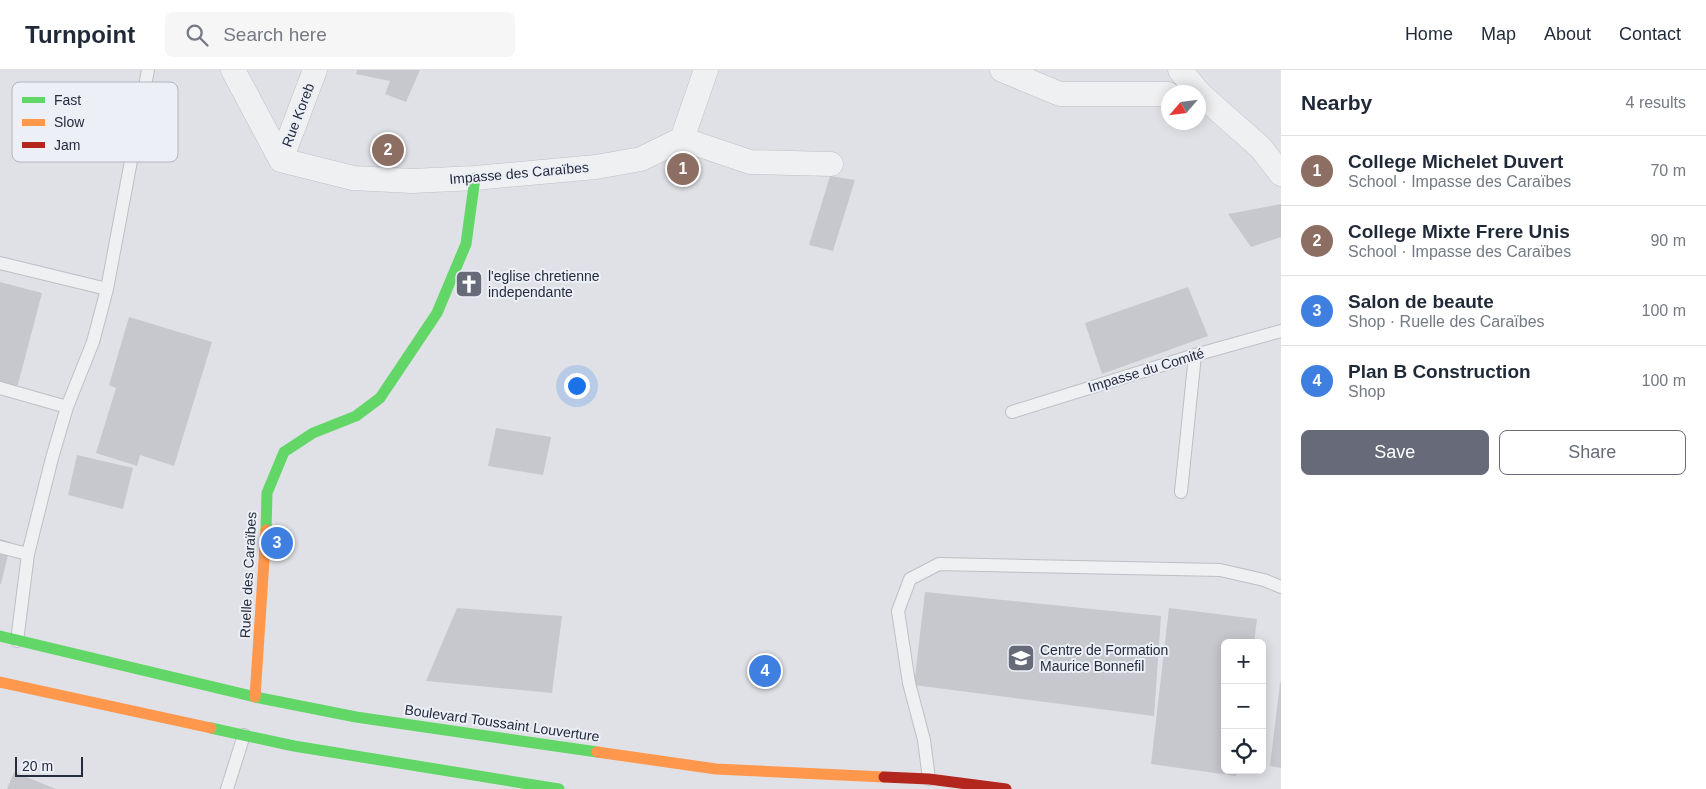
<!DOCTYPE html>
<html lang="en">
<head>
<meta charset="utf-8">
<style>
	:root { --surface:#fff; --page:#f6f6f7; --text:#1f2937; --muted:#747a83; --line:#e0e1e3; --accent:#676b79 }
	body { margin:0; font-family:Helvetica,sans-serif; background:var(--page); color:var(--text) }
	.controls { position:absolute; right:15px; bottom:15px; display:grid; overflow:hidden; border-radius:8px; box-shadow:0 2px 12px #0003 }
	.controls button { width:45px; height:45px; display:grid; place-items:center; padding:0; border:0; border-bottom:1px solid var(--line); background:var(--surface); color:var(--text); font:25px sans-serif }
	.compass { position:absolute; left:1161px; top:15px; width:45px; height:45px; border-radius:50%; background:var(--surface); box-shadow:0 2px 12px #0003; rotate:242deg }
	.scale { position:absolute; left:15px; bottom:12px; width:68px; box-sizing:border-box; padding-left:5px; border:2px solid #262c3f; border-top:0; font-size:14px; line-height:18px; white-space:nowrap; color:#262c3f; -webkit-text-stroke:4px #edeff6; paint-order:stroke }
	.you { position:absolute; left:576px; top:315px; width:18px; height:18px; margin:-12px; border:4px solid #fff; border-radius:50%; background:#1a73e8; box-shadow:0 0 0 8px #1a73e833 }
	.badge { display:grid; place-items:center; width:32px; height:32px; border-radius:50%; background:var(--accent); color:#fff; font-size:16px; font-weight:700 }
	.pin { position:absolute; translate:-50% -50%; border:2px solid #fff; box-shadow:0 1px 5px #0006 }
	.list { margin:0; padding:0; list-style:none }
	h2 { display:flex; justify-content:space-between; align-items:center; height:65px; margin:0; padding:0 20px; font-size:21px }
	h2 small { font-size:16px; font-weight:400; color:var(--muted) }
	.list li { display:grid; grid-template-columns:32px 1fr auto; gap:15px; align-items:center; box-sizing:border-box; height:70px; padding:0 20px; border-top:1px solid var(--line) }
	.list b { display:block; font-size:19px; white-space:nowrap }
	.list p { margin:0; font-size:16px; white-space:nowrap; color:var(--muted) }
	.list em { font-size:16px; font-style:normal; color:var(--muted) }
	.actions { display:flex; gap:10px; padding:15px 20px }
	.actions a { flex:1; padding:11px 0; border:1px solid var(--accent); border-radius:8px; text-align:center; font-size:18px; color:var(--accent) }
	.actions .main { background:var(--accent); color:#fff }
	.icon { flex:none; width:28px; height:28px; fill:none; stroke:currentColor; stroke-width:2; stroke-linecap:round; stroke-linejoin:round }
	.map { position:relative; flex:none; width:1281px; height:719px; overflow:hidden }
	header { display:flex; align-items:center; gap:30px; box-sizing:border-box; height:70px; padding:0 25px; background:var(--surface); border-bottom:1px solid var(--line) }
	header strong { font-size:24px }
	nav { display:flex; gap:28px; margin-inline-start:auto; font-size:18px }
	.search { width:350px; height:45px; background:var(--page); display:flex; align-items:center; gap:12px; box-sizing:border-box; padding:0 18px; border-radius:8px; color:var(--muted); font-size:19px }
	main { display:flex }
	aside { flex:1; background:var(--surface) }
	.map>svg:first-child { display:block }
	.building { fill:#c6c8cd }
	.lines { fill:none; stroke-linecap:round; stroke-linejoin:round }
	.lane-casing { stroke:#bebfc4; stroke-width:14 }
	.street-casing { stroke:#bebfc4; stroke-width:25 }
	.lane { stroke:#eff0f2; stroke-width:12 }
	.street { stroke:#eff0f2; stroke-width:24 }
	.fast { stroke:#63d668; stroke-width:11 }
	.slow { stroke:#ff974d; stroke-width:11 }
	.jam { stroke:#b3261e; stroke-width:11 }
	.labels { text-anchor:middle; stroke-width:4; stroke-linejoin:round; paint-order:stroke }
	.street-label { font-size:14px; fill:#262c3f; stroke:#edeff6 }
	.poi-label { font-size:14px; fill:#262c3f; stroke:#edeff6; text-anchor:start }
	.key { fill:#edeff6; stroke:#b1b4bf; stroke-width:1 }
	.key-label { font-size:14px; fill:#262c3f }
</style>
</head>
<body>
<header>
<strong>Turnpoint</strong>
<div class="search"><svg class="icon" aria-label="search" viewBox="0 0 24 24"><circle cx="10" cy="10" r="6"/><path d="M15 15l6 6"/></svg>Search here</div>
<nav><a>Home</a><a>Map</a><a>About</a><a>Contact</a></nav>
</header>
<main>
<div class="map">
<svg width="1281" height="719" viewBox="0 0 1281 719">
	<rect width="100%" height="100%" fill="#e0e1e6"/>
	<path class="building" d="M357,0h63l-14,32 -21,-8 5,-13 -34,-7z
		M830,106l25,4 -22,71 -24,-6z
		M1281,134v33l-30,10 -23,-33z
		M0,212l42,11 -25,95 -17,-5z
		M1188,217l20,49 -106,38 -17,-51z
		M129,247l83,25 -38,124 -34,-11 -3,11 -41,-13 20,-65 -7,-3z
		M496,358l55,9 -8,38 -55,-9z
		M77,385l56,13 -10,41 -55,-14z
		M0,469l11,3 -10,42h-1z
		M925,522l236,24 -7,100 -240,-31z
		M457,538l105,8 -10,77 -126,-12z
		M1169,538l88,11 -3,24h-29v127h11v6l-85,-12z
		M1280,613h1v85l-11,-2z
		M14,702l42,17h-49z"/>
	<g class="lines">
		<g class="lane-casing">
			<path id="lane" d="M0,193l107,26
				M0,318l67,19
				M1012,342l183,-57 86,-24
				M1181,422l14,-137
				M0,477l28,7
				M17,571l11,-87 24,-96 15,-51 26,-65 14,-53 41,-219
				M929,709l-5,-39 -15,-57 -11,-72 12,-32 29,-15 281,6 44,10 17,7
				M227,719l17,-54"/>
		</g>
		<g class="street-casing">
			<path id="street" d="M233,0l48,90
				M1002,0l58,24h108
				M1180,0l20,24 61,54 20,26
				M682,69l68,23 81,2
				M281,90l72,18 59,3 63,-3 121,-11 45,-8 41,-20 24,-69
				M281,90l34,-90"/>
		</g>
		<use href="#lane" class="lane"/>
		<use href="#street" class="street"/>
		<path class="fast" d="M266,460l1,-37 17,-41 29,-19 43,-17 24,-18 57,-85 29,-69 9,-66
			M0,566l255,61 101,20 241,35
			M211,658l83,18 265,43"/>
		<path class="slow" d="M0,612l211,46
			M255,627l11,-167
			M597,682l119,17 168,8"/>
		<path class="jam" d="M884,707l45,2 77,10"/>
	</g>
	<defs>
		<g id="church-square" transform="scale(1.4375)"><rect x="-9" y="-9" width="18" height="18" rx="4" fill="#676b79" stroke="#edeff6"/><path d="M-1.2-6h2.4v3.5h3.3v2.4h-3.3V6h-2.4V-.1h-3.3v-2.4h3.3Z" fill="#fff"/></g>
		<g id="university-square" transform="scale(1.4375)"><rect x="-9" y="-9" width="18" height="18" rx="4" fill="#676b79" stroke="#edeff6"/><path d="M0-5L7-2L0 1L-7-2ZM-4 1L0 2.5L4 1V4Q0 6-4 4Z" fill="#fff"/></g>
	</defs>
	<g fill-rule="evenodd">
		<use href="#church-square" x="469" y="214"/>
		<use href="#university-square" x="1021" y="588"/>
	</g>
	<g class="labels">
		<g class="street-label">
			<text transform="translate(298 45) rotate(-69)" y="5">Rue Koreb</text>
			<text transform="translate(519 103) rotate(-5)" y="5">Impasse des Caraïbes</text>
			<text transform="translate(1146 300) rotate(-17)" y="5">Impasse du Comité</text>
			<text transform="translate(248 505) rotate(-87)" y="5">Ruelle des Caraïbes</text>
			<text transform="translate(502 653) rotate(8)" y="5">Boulevard Toussaint Louverture</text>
		</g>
		<g class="poi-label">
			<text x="488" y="211">l'eglise chretienne<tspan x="488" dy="16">independante</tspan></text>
			<text x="1040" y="585">Centre de Formation<tspan x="1040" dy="16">Maurice Bonnefil</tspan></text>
		</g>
	</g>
	<rect x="12" y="12" width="166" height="80" rx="8" class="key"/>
	<rect x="22" y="27" width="23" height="6" fill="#63d668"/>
	<rect x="22" y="49" width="23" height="7" fill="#ff974d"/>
	<rect x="22" y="72" width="23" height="6" fill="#b3261e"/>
	<g class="key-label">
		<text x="54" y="35">Fast</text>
		<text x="54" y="57">Slow</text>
		<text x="54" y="80">Jam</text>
	</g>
</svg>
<div class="controls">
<button>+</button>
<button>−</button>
<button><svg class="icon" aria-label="locate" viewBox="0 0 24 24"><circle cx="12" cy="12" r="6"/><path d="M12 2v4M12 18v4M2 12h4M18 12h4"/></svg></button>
</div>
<svg class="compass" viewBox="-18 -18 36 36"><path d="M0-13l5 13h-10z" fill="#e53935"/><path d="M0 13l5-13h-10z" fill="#747a83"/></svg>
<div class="scale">20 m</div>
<div class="you"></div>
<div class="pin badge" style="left:683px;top:99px;background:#8d6e63">1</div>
<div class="pin badge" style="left:388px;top:80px;background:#8d6e63">2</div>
<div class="pin badge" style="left:277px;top:473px;background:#3f7fe0">3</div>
<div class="pin badge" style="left:765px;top:601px;background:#3f7fe0">4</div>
</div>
<aside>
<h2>Nearby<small>4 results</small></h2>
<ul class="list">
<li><span class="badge" style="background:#8d6e63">1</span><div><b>College Michelet Duvert</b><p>School · Impasse des Caraïbes</p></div><em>70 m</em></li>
<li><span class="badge" style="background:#8d6e63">2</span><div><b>College Mixte Frere Unis</b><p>School · Impasse des Caraïbes</p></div><em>90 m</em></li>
<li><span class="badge" style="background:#3f7fe0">3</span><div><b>Salon de beaute</b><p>Shop · Ruelle des Caraïbes</p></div><em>100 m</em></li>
<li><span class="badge" style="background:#3f7fe0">4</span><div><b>Plan B Construction</b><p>Shop</p></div><em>100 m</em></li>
</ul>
<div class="actions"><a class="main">Save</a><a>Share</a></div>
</aside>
</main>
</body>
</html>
